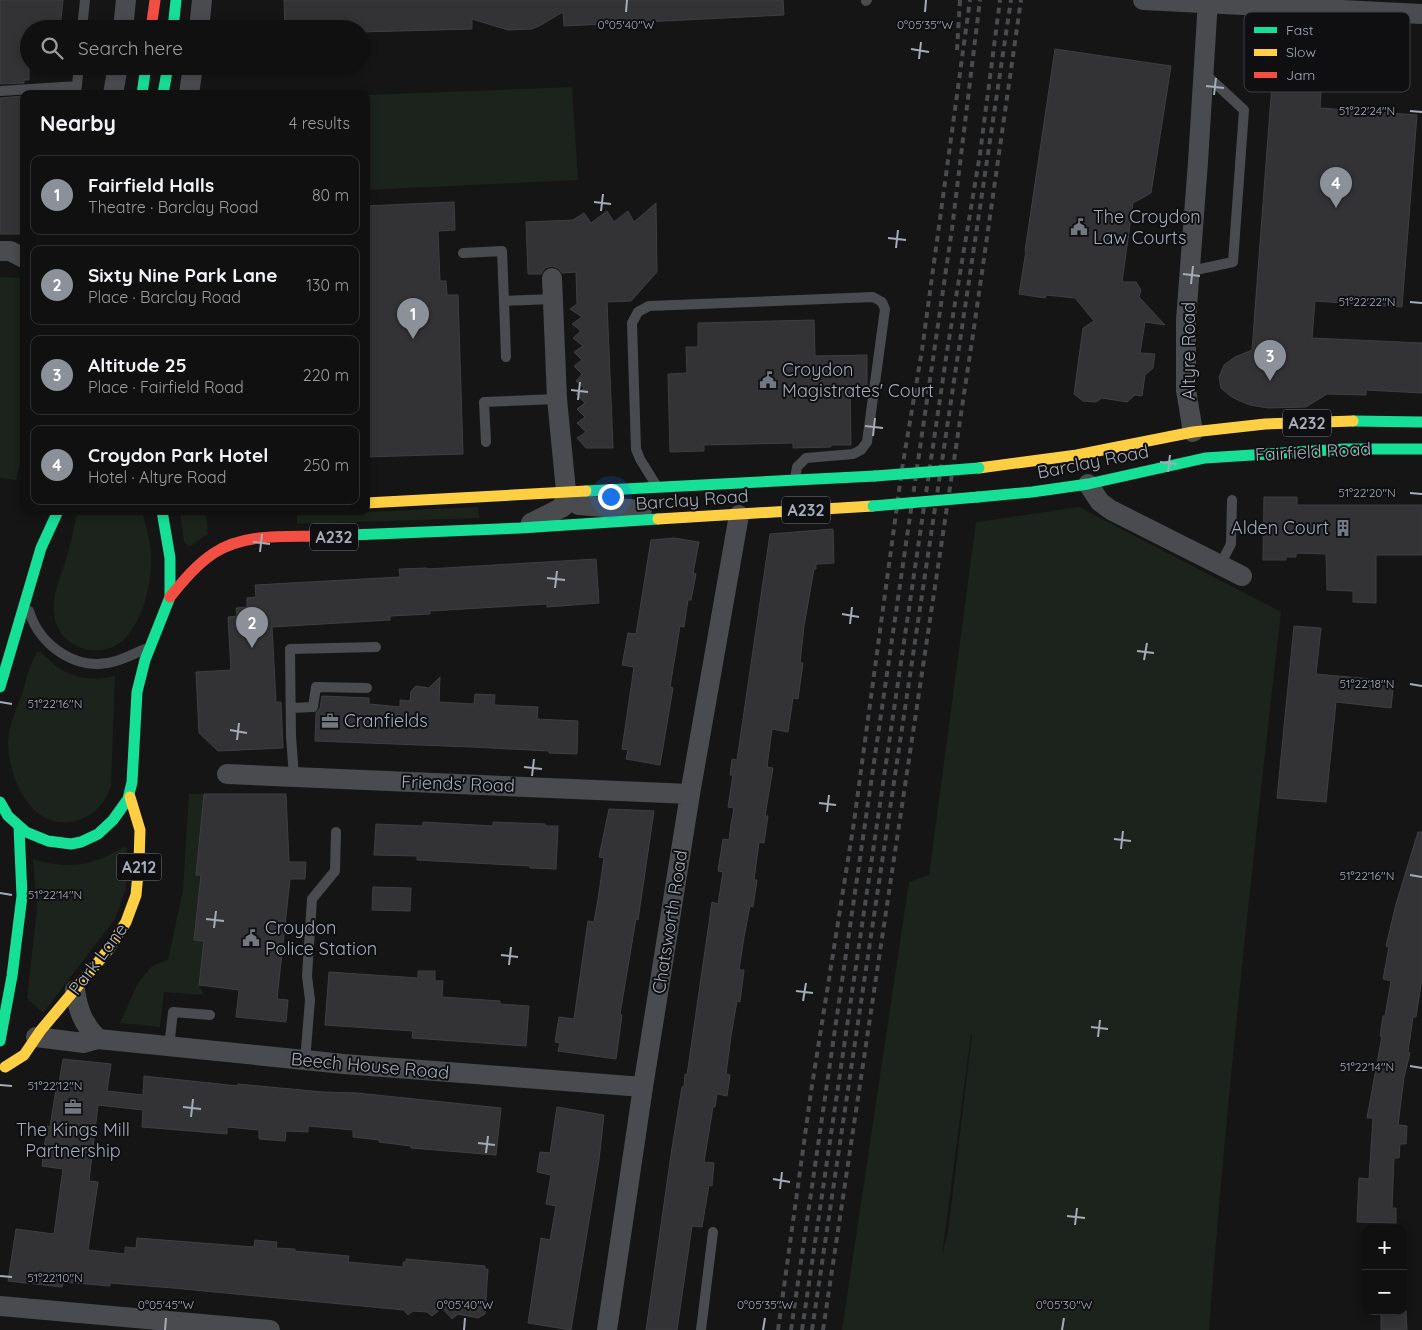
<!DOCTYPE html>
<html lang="en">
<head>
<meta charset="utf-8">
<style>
	:root { --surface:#101010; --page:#191919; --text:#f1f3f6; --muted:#9c9d9f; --line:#303030; --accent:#8c9099 }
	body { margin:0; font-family:Quicksand,sans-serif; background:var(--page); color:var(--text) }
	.controls { position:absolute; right:15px; bottom:15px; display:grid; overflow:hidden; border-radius:10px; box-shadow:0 2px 8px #0003 }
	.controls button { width:45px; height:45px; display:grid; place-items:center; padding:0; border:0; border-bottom:1px solid var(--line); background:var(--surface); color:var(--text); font:25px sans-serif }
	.you { position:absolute; left:610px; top:496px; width:18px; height:18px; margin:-12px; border:4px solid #fff; border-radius:50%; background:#1a73e8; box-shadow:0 0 0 8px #1a73e833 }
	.badge { display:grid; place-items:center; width:32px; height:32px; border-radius:50%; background:var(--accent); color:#fff; font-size:16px; font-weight:700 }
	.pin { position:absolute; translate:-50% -41px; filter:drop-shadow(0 1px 2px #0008) }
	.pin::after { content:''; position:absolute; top:26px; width:18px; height:15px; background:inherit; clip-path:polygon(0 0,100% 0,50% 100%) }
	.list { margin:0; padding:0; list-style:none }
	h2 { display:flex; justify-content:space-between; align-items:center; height:65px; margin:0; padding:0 20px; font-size:21px }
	h2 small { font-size:16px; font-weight:400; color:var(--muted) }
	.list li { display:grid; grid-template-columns:32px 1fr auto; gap:15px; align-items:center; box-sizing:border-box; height:80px; margin:0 10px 10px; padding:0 10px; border:1px solid var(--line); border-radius:10px }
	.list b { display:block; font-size:19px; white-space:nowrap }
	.list p { margin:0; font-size:16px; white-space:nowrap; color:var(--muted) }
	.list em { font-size:16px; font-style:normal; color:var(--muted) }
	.icon { flex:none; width:28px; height:28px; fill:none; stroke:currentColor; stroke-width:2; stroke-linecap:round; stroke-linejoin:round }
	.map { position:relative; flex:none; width:1422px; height:1330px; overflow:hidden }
	.search { position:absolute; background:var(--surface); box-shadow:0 2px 8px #0003; left:20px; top:20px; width:350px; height:55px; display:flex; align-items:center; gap:12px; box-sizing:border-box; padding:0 18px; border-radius:28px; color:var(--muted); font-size:19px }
	.panel { position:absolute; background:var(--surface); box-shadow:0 2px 8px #0003; left:20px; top:90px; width:350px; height:425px; border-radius:10px }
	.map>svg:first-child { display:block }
	.green { fill:#1b231c; fill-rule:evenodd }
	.building { fill:#333335; stroke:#3e3f42 }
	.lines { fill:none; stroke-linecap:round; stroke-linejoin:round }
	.lane { stroke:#494b4e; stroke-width:10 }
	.street { stroke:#494b4e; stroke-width:20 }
	.fast { stroke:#16e098; stroke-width:11 }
	.slow { stroke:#ffcf43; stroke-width:11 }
	.jam { stroke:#f24e42; stroke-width:11 }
	.rail { stroke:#494b4e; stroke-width:4; stroke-dasharray:6 5; stroke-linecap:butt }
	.fast-bridge { stroke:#16e098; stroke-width:11 }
	.ticks { fill:none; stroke:#a5acb8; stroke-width:2 }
	.labels { text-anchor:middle; stroke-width:4; stroke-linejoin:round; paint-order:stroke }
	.shield { fill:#0f0f11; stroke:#787d86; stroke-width:1 }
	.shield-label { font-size:16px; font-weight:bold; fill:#a5acb8 }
	.poi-label { font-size:18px; fill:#a5acb8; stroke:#0f0f11; text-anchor:start }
	.street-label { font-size:18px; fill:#a5acb8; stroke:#0f0f11 }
	.key { fill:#0f0f11; stroke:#3c3e43; stroke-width:1 }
	.key-label { font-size:14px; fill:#a5acb8 }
	.ticks-label { font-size:12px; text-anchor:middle; fill:#a5acb8; stroke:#0f0f11; stroke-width:4; stroke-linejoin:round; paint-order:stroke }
</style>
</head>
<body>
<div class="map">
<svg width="1422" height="1330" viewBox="0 0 1422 1330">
	<rect width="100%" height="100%" fill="#151515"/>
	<path class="green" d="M572,87l6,93 -212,10v-95z
		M0,277l24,1v168l-8,34 -16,-2z
		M478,507l1,11 -182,6v-9z
		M1079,507l202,105c-27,239 -54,478 -72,718h-367l67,-448 20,-7 47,-353zM972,1034l-24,198 -6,24 29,-222z
		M78,511h64c3,11 6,22 8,33 4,30 -3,67 -22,91 -22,28 -70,16 -74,-21 -3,-18 7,-38 12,-55 5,-16 8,-32 12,-48z
		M180,511h19l7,3 2,20 -17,12 -4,-1 -3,-3z
		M38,651c6,3 12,10 18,15 18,12 37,16 58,10l1,1 -4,107c-7,32 -44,50 -72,30 -20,-15 -31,-48 -31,-72 1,-17 8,-33 14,-48 4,-14 8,-32 16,-43z
		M189,794h15l-8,81h5l-7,65 10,1 -5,44 5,10 -40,-3 -4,35 -40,-4 18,-40 14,-17 16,-6 15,-70z
		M124,847l3,1 -1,40 -11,31 -72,94 -16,-15 10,-90 -4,-49c36,11 59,7 91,-12z"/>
	<path class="building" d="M0,0h63l-3,29h-31v51h-5v3l-24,1z
		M284,0h499l1,15 -220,11 -1,-14 -22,13 -9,4 -24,1 -36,-11v10l-111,3v-3h-76z
		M1055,49l116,17 -20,127 -18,10 -11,79h14l5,8 -2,7 26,28 -20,-3 -5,31 15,1 -2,14 -8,7 -3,21 -7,-1 -8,7 -25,-4 -6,4 -13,-1 -9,-7 9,-66 11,-7 -19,-23 -29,-3 -1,3 -26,-4 7,-43h-1z
		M1274,57l49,4 -3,47 97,7 -15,192 -87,-6 -3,37 110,5v50l-56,-3v5l-39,-1 -21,13 -38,1 -18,-3 -10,-4 -10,-5 -9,-8 -2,-11 5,-12 11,-8 17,-7z
		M24,96v138h-24v-136z
		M454,202l1,28 -17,1 2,50h6l1,14h11l5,159 -97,3v-251z
		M656,203l1,69 -26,29 -24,1 6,146h-27l-9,-10 9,-6 -9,-9 8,-6 -8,-8 8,-6 -9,-9 8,-6 -8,-7 6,-7 -8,-8 8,-6 -8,-8 9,-6 -10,-8 8,-7 -9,-7 10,-7 -12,-8 7,-5 -1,-32 -14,1 -4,-5 -6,-2 -7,2 -4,6h-13l-2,-52 47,-2 11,-7 7,10 16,-12 7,11 14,-11 6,11z
		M814,320l1,36 52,-1v31l-17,1 1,58h-20v2l-38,1v-5l-89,2v6l-34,1 -2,-78 19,-1 -1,-26h12v-24z
		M1264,497h33v8h125v50h-46v48l-23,-1v-11l-26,-1 -1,-36 -30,-1v4h-10v3h-23z
		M833,529l1,34 -18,1v5h-2l-10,57 -4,37h3l-5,36 -5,-1 -5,34 -16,-3 -5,38 6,1 -8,48h3l-4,27 -5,-1 -5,38h3l-4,27 -3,-1 -6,31 -5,33h5l-4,32 -3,-1 -6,35 -5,38 4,1 -3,21 -10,-2 -2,13h-2l-9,55 10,1 -2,23 -3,-1 -7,42 -10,-1 -15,104h-31l26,-182 10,-61h2l1,-13 2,1 25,-173 6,2 5,-32 -5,-1 5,-32 6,1 2,-16 3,-16 -6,-1 5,-32h-3l2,-16 5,1 33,-226z
		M674,538l25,4 -6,31 3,1 -5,26h-3l-4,27 -4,-1 -10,61 3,1 -13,77 -34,-6 2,-9 -6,-1 12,-82 -12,-2 6,-32 8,1 15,-94z
		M596,559l3,44 -52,4v-3l-117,7v3l-40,2v4l-118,7 4,75h5l2,46 -65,3 -19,-18 -3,-61 35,-2 -3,-53 9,-1 -1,-8 11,-1v-9l9,-1 -1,-12 145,-8 -1,-8 28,-1v1z
		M1294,626l27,2 -5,46 78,7 -3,27 -55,-6 -10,100 -49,-4z
		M440,677l-1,25 35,2 1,-10 20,1 -1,10 44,2 -1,12 41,2 -1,33 -28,-1v-2l-77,-4 -157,-6 1,-28 4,-5 2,-12 47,2v6l31,3v-7l10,1 1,-10 5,-5 13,2z
		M204,794h82l3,68h17l-1,17h-15l-13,120 11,1 -2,22 -50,-5 3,-27 -40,-5 5,-44 -10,-1 7,-65h-5z
		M609,809l45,2 -16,109 -2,-1 -16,95 2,1 -6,44 -58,-8 2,-8 -5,-1 4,-25 15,2 14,-98 6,1 4,-23 6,-41 -5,-1z
		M423,822l70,4v-4l52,2v2h13l-2,43 -26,-1v-2l-113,-6v-4l-43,-1 2,-31 47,2z
		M1418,832h4v146l-6,39h-3l-5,35 2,1 -6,24 -6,48 9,1 -1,18h-6l-1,14h-5l-2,50h4v15l-39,-1 2,-44 10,1 4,-61h-6l15,-82h-2l3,-20h2l6,-35 -8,-2 6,-32 -3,-1 10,-42z
		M373,887l38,1 -1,23 -38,-1z
		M418,971h17v10h8l-1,16 58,4v3l29,2 -3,40 -114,-8 1,-7 -88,-6 4,-53 89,6z
		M63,1059l48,5 -4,27 36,4 1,-19 94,10v-2l85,8 34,1 144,15 -5,47 -85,-7v-2l-32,-4v-2l-26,-3v-7l-45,-4v6l-22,-1 -1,10 -26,-2v-9l-32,-3v7l-85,-7 1,-17 -45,-5 -9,76 9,1 -10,68 37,4v-7l11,1 1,-10 117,9 1,-7 22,2 -1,6 19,1v2l54,5 -1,6 55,5v-5h3v-3l79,7v3h3l-3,45 -7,4 -20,-4 -6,5 -10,-11 -10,8 -5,-4 -14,-1 -5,4 -4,-5 -231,-22 -63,-5v3l-47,-4 -1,5 -54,-6 8,-52 38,5 9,-65 -21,-3 5,-40 3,1 6,-38h2z
		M557,1107l47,8 -5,45 -28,170 -43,-7 13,-85 9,2 6,-34 -10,-2 5,-29 -14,-3 3,-20 10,1z
		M1381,1311h25l1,19h-26z"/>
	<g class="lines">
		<path class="lane" d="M866,1l1,-1
			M82,29l3,-29
			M1372,62l1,-49
			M0,91l77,-5
			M76,94l3,-28
			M463,253l39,-2 2,50
			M1191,271l42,-9 11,-152 -40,-37
			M506,357l-2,-56 49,-2
			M486,442l-2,-40 73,-3
			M656,485l-16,-26 -4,-10 -4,-126 6,-11 11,-6 224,-9 9,5 3,7 -18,133 -6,8 -8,4 -47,4 -9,9 -2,12
			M1220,565l11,-21 1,-44
			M29,611c11,36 50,62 87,50 10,-3 20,-8 29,-12
			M291,708l22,-1 3,-20 51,1
			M294,777l-3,-41 -1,-87 86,-2
			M169,1047l4,-35 37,3
			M305,1061l5,-61 -3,-24 5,-77 23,-28 1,-39
			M701,1330l12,-98"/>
		<path class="street" d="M1143,0l279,14
			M123,29l3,-29
			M199,29l3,-29
			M113,94l5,-28
			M189,94l4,-28
			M0,251h10l14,7
			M1193,432l-7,-42v-70l12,-158 10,-162
			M1088,484l12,18 11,8 131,66
			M566,491l3,9 10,5 63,5
			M531,523l32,-16 3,-16 -9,-92 -5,-121
			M227,774l463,20
			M75,990c3,20 8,34 23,49
			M36,1037l48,6 14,-4 246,25 299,23
			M0,1306l270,24
			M607,1330l36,-243 47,-293 49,-279"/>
		<path class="fast" d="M173,29l3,-29
			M142,94l4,-28
			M163,94l5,-28
			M1353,421l69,1
			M586,491l289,-15
			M978,497l54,-5 56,-8 117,-26 140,-9h77
			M327,536l193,-8 138,-9
			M0,687l41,-139 17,-37
			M0,802l8,14 18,16 22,9 23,3 10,-2 17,-8 15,-14 15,-21 4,-17 5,-90 8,-32 25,-63v-39l-8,-47
			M0,1041l12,-65 10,-80 -3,-69"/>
		<path class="slow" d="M979,468l98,-13 116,-23 72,-8 88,-3
			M366,503l220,-12
			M658,519l215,-13
			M5,1067l19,-12 17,-25 68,-81 17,-27 10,-27 3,-32 1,-33 -10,-33"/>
		<path class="jam" d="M151,29l4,-29
			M170,597c13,-16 26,-32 44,-44 32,-21 76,-16 113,-17"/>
		<path class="rail" d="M957,50l3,-50
			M778,1330l33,-238 43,-270 48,-353 20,-119 48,-350
			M791,1330l161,-1101 28,-229
			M802,1330l146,-985 32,-191 20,-154
			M812,1330l199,-1330
			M823,1330l152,-1009 46,-321"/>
		<path class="fast-bridge" d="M875,476l104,-8
			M873,506l105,-9"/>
	</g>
	<path class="ticks" d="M626,12l1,-12M925,12l1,-12M911,49l18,3M919,59l2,-17M1206,86l18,2M1214,95l2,-17M1410,111l12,1M594,202l17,2M601,211l2,-17M888,238l18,2M896,248l2,-18M1183,274l17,2M1191,284l2,-18M1410,302l12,1M571,390l17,2M578,400l2,-18M865,426l18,2M873,436l2,-18M1160,462l17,2M1168,472l2,-17M1410,493l12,1M253,542l17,2M260,552l2,-18M547,578l18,2M555,588l2,-17M842,614l17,3M850,624l2,-17M1137,651l17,2M1144,660l3,-17M1410,684l12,2M0,702l12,2M230,730l17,3M237,740l2,-17M524,767l18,2M532,776l2,-17M819,803l17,2M827,812l2,-17M1114,839l17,2M1121,849l2,-18M1410,875l12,2M0,893l12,2M206,919l18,2M214,928l2,-17M501,955l17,2M509,965l2,-18M796,991l17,2M803,1001l3,-18M1091,1027l17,2M1098,1037l2,-17M1410,1066l12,2M0,1085l12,1M183,1107l18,2M191,1117l2,-18M478,1143l17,2M486,1153l2,-17M773,1179l17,3M780,1189l2,-17M1067,1216l18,2M1075,1225l2,-17M0,1276l12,1M165,1330l1,-12M464,1330l1,-12M763,1330l2,-12M1062,1330l2,-12"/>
	<defs>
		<g id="civic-bare" transform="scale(1.35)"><path d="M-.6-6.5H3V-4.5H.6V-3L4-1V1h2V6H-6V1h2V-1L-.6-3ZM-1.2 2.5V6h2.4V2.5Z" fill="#73777f" stroke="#0f0f11" stroke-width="2.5" paint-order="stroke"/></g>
		<g id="building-bare" transform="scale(1.35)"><path d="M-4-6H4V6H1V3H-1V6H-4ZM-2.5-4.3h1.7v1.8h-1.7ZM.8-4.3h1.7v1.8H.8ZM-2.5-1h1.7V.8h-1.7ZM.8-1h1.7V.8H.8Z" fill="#73777f" stroke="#0f0f11" stroke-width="2.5" paint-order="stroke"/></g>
		<g id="office-bare" transform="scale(1.35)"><path d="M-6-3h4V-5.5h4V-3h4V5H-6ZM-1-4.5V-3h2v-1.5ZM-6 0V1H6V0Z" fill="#73777f" stroke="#0f0f11" stroke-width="2.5" paint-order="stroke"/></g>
	</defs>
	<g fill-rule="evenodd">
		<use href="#civic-bare" x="1079" y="227"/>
		<use href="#civic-bare" x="768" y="380"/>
		<use href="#building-bare" x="1343" y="528"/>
		<use href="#office-bare" x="330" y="721"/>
		<use href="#civic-bare" x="251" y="938"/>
		<use href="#office-bare" x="73" y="1107"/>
	</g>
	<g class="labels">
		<g class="shield">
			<rect x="1283" y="409.5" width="48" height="27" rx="4"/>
			<rect x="782" y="496.5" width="48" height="27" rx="4"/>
			<rect x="310" y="523.5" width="48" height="27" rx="4"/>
			<rect x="116.5" y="853.5" width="45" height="27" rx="4"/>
		</g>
		<g class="shield-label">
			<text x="1307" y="429">A232</text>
			<text x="806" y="516">A232</text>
			<text x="334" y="543">A232</text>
			<text x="139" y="873">A212</text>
		</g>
		<g class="poi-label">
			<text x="1093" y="223">The Croydon<tspan x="1093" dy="21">Law Courts</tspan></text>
			<text x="782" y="376">Croydon<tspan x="782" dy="21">Magistrates' Court</tspan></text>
			<text x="1329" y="534" text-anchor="end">Alden Court</text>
			<text x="344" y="727">Cranfields</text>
			<text x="265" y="934">Croydon<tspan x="265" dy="21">Police Station</tspan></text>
			<text x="73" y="1136" text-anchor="middle">The Kings Mill<tspan x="73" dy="21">Partnership</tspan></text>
		</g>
		<g class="street-label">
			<text transform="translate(1189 351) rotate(-90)" y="6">Altyre Road</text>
			<text transform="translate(1313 452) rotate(-3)" y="6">Fairfield Road</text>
			<text transform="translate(1093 462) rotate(-11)" y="6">Barclay Road</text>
			<text transform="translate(692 500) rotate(-4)" y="6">Barclay Road</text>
			<text transform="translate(458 784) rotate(2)" y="6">Friends' Road</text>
			<text transform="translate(670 922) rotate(-81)" y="6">Chatsworth Road</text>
			<text transform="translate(98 959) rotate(-53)" y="6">Park Lane</text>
			<text transform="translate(370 1066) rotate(5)" y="6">Beech House Road</text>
		</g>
	</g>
	<rect x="1244" y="12" width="166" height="80" rx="8" class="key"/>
	<rect x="1254" y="27" width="23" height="6" fill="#16e098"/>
	<rect x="1254" y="49" width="23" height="7" fill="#ffcf43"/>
	<rect x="1254" y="72" width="23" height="6" fill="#f24e42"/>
	<g class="key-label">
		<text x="1286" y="35">Fast</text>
		<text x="1286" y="57">Slow</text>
		<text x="1286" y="80">Jam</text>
	</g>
	<g class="ticks-label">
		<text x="626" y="29">0°05'40"W</text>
		<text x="925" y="29">0°05'35"W</text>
		<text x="1367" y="115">51°22'24"N</text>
		<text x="1367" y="306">51°22'22"N</text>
		<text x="1367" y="497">51°22'20"N</text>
		<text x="1367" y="688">51°22'18"N</text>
		<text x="55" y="708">51°22'16"N</text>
		<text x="1367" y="880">51°22'16"N</text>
		<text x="55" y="899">51°22'14"N</text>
		<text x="1367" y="1071">51°22'14"N</text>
		<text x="55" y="1090">51°22'12"N</text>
		<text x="55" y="1282">51°22'10"N</text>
		<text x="166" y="1309">0°05'45"W</text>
		<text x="465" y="1309">0°05'40"W</text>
		<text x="765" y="1309">0°05'35"W</text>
		<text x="1064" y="1309">0°05'30"W</text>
	</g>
</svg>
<div class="controls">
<button>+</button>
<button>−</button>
</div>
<div class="you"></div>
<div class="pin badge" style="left:413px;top:339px">1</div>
<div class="pin badge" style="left:252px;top:648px">2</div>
<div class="pin badge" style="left:1270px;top:381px">3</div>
<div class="pin badge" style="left:1336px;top:208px">4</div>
<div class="search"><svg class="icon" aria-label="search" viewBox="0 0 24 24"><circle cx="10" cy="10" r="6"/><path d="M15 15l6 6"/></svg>Search here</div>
<section class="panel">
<h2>Nearby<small>4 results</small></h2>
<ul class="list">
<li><span class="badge">1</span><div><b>Fairfield Halls</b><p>Theatre · Barclay Road</p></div><em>80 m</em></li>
<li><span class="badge">2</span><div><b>Sixty Nine Park Lane</b><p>Place · Barclay Road</p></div><em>130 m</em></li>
<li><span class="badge">3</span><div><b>Altitude 25</b><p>Place · Fairfield Road</p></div><em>220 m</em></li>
<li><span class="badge">4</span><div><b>Croydon Park Hotel</b><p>Hotel · Altyre Road</p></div><em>250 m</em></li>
</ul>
</section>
</div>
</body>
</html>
